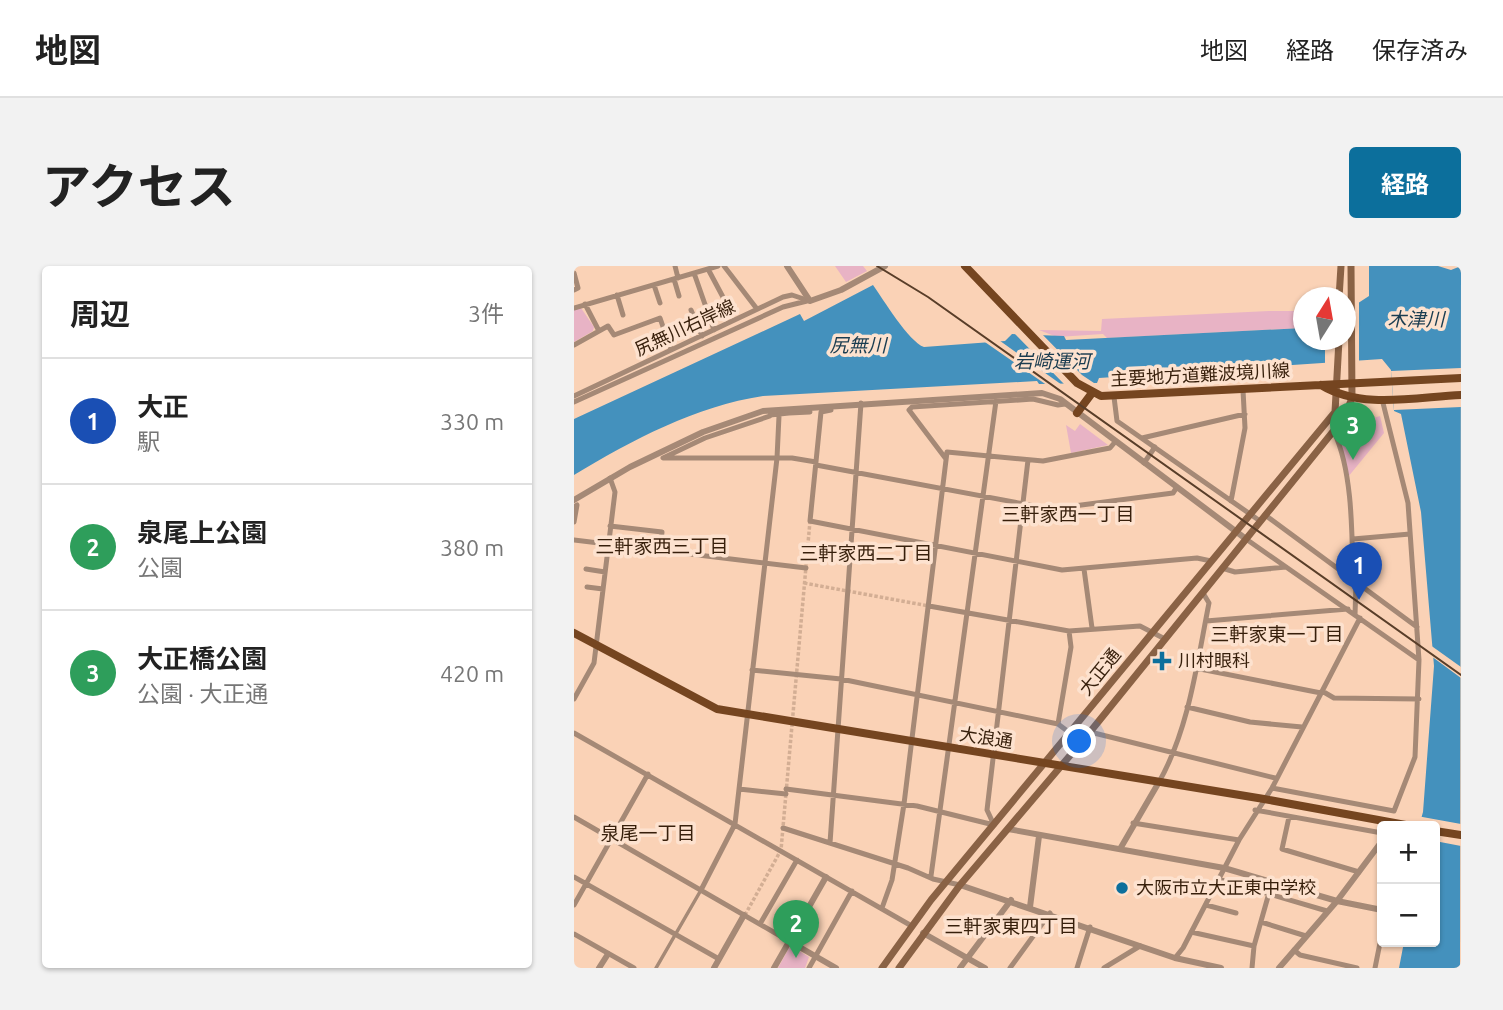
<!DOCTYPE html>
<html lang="ja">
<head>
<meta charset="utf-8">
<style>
	:root { --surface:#fff; --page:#f2f2f2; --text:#222; --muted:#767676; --line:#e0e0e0; --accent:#0c6f9c }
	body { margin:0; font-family:Ubuntu,"Noto Sans JP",sans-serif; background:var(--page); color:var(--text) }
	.controls { position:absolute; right:21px; bottom:21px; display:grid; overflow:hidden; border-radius:7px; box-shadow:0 2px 5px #0004 }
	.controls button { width:63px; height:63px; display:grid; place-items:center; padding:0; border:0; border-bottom:2px solid var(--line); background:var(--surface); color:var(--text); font:35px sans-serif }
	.compass { position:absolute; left:719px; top:21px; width:63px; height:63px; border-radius:50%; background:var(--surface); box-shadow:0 2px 5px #0004; rotate:11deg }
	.you { position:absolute; left:506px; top:476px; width:24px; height:24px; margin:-18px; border:5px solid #fff; border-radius:50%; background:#1a73e8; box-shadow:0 0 0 10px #1a73e833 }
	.badge { display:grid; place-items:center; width:46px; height:46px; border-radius:50%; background:var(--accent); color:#fff; font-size:23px; font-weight:700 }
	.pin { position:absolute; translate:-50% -58px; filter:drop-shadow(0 2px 4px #0008) }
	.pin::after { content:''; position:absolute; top:37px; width:24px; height:21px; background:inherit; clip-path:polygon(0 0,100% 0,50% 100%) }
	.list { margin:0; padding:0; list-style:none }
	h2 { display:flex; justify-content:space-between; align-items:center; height:91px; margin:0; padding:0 28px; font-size:30px }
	h2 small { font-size:23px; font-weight:400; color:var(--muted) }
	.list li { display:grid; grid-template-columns:46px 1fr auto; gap:21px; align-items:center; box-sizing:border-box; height:126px; padding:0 28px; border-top:2px solid var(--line) }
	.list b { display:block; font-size:26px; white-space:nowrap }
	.list p { margin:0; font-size:23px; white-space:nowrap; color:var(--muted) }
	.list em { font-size:23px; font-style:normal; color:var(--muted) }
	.map { position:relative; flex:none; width:887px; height:702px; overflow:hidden; border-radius:7px }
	header { display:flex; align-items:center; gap:42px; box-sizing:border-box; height:98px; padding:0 35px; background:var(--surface); border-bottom:2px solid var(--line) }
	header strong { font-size:33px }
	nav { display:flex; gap:38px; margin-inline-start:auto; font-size:24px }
	.intro { display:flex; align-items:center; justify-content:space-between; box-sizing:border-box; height:168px; padding:0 42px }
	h1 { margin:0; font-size:49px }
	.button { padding:18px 32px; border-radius:7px; background:var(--accent); color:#fff; font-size:24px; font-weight:700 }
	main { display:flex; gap:42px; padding:0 42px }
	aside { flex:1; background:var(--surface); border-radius:7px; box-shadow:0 2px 5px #0004 }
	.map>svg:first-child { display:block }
	.green { fill:#e8b3c5 }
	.water { fill:#4491bd }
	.pier { fill:#fad2b6 }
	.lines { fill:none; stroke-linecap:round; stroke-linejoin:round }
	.pedestrian-tunnel { stroke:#d3ae94; stroke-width:3.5; stroke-dasharray:3.5 2; stroke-linecap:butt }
	.pedestrian { stroke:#a58976; stroke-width:3.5 }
	.minor { stroke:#a58976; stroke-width:5 }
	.tertiary { stroke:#a58976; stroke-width:6 }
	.secondary { stroke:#8a6245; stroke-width:7 }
	.primary { stroke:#754520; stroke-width:8 }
	.rail { stroke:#593e29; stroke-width:2 }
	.poi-dot { fill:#0c6f9c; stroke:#fde2cf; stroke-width:2.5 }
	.labels { text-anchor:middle; stroke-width:7; stroke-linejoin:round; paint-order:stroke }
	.street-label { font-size:18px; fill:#371f0b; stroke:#fde2cf }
	.poi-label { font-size:18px; fill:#371f0b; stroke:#fde2cf; text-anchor:start }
	.water-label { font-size:19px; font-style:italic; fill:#1a3c50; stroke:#fde2cf }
	.neighbourhood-label { font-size:19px; fill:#371f0b; stroke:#fde2cf }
</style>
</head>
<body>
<header>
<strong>地図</strong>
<nav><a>地図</a><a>経路</a><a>保存済み</a></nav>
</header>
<div class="intro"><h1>アクセス</h1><a class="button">経路</a></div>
<main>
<aside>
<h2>周辺<small>3件</small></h2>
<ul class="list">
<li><span class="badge" style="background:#1a4fb4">1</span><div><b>大正</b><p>駅</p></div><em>330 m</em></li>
<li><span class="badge" style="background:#2e9e5b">2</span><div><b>泉尾上公園</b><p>公園</p></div><em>380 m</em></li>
<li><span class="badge" style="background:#2e9e5b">3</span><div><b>大正橋公園</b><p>公園 · 大正通</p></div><em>420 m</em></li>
</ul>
</aside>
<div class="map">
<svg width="887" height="702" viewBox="0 0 887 702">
	<rect width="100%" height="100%" fill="#fad2b6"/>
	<path class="green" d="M261,0h28l4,5 -21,11z
		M7,42l13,19 -1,4 -19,11v-32z
		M695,45h34v17l-196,10 -4,-4 -46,3 -18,-7 62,1 1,-12z
		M806,150l4,17 -36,44 -7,-35 15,-19z
		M506,158l28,21 -37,8 -5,-28 9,6z
		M219,681l16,10 -4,11h-27l11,-20z"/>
	<path class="water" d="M795,0h69l13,4 10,-4 -1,702h-61l5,-26h31v-116h-16l4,-14 11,-146 -13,-154 -20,-98 -7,-3 -3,-41 -9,-11 -283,19 -2,5 -58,1 -2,-3 -274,15c-67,10 -131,44 -189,79v-56l226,-105 4,7 69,-36c10,14 36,57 51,62l81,-6 7,-7 52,2 2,4 237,-12 1,12h42v-29l23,-15z"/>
	<path class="pier" d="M785,32v66l-34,2v-26h21v-33z
		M466,66l42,43 15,10 -33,-1 -50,-51z
		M422,72l66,47 -11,3 -69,-48z
		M887,102v39l-67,3 -3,-39z
		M852,376l35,25v11l-34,-25z
		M843,550l44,8v22l-26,-5v-15h-19z"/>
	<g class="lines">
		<path class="pedestrian-tunnel" d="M230,317l125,23
			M171,649l36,-65 29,-329"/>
		<path class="pedestrian" d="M82,702l45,-78"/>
		<path class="minor" d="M101,0l3,12
			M150,0l33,43
			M134,3l16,30
			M0,7l4,15 -4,2
			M120,7l20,57
			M100,13l5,17
			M80,19l6,18
			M43,29l6,20
			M11,38l14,27
			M0,42l144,-42
			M117,44l11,26
			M0,79l34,-19 6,9 46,-17 11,32
			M0,130l209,-99 9,-2 18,6
			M540,131l3,24 143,100
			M0,136l209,-95 24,-6
			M257,144l-10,2 -11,109 252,49 135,-12 14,3
			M215,147l21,-1
			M196,149l19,-2
			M196,150l-65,22 -42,20h129l24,4
			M760,166c19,40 18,104 19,148
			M568,172l103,-24
			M372,193l-37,-49 3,-3 121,-8 25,6 7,-1
			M570,197l11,-16
			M242,199l235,44 122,-16 4,-6
			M657,235l14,-73 -2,-38
			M0,241l3,-2 -3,17
			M691,249l152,112
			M36,260l52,6 -2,18
			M672,273l173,121
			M779,273l57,-5
			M0,274l232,28
			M648,302l13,4 51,-5
			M12,303l19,3
			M510,303l8,59
			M13,321l16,2
			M355,340l140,25 71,-5 25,13
			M781,349l1,-32
			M632,355l142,-12
			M621,402l126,25
			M178,404l89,9 217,45 12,9
			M748,425l12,7 85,1
			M0,433l20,-36 21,-171 -5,-14
			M613,441l63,15 52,5
			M484,458l13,-77 -2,-16
			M516,466l185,46
			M0,467l336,192
			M585,516c30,-53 38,-119 50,-179l-6,-10
			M698,522l122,23 21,-54 4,-97 -11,-157 -26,-104
			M165,523l47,5
			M212,523l131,17 77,19
			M681,544l127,23
			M0,551l215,124
			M715,551l-7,32 77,23
			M559,557l106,17
			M420,559l-7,-15 41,-350
			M209,562l125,40 25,11 27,6
			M256,577l31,-440
			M357,610l65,-475
			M0,611l145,82
			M644,613l109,32
			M127,624l34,-66 42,-366 2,-42
			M0,639l74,-131
			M632,639l30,8
			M308,642l10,-28 12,-76 43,-352 96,9 67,-13 5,-6
			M687,656l45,14
			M186,658l37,-64
			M617,666l63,14 15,-53
			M0,668l60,34
			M720,684l6,5 57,13
			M601,692l8,-10 56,-108 33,-52 88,-170
			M235,702l43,-77
			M436,702l40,-55
			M503,702l13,-41
			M530,702l36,-22
			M678,702l2,-22
			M801,702l7,-35"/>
		<path class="tertiary" d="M213,0l23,35 31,-11 44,-24
			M0,234l56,-33 73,-35 60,-21 279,-18 18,6 186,140
			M434,563l216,39 113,33 45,9
			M546,583l39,-67
			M386,619l215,73 46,10
			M456,641l9,-71
			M349,667l62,35
			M215,675l47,27
			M25,702l9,-14
			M140,702l30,-53
			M200,702l52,-91
			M386,702l51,-68
			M705,702l58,-67 45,-60"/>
		<path class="secondary" d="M765,32l2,-32
			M308,702l49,-68 404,-488 4,-72
			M325,702l61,-83 130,-153 254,-314 8,-20 -1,-132"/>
		<path class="primary" d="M391,0l112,117 24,13 360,-18
			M747,119c41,25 95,12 140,10
			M503,147l15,-20
			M0,367l143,76 547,90 147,27
			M861,565l26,4"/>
		<path class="rail" d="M303,0l51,31 533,378"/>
	</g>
	<g class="poi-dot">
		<path d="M584.5 384.5h7v7h7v7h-7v7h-7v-7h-7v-7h7z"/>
		<circle cx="548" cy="622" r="7"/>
	</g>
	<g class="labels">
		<g class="street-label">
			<text transform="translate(111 62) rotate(-25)" y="6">尻無川右岸線</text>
			<text transform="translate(626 109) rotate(-3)" y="6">主要地方道難波境川線</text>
			<text transform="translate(526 406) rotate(-51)" y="6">大正通</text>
			<text transform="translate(412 472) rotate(9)" y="6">大浪通</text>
		</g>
		<g class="poi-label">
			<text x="604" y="401">川村眼科</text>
			<text x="562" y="628">大阪市立大正東中学校</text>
		</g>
		<g class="water-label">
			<text x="842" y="60">木津川</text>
			<text x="284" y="86">尻無川</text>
			<text x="478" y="102">岩崎運河</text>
		</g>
		<g class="neighbourhood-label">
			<text x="494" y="255">三軒家西一丁目</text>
			<text x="88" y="287">三軒家西三丁目</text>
			<text x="292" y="294">三軒家西二丁目</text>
			<text x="703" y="375">三軒家東一丁目</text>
			<text x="74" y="574">泉尾一丁目</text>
			<text x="437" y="667">三軒家東四丁目</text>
		</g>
	</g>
</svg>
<div class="controls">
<button>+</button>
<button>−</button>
</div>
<svg class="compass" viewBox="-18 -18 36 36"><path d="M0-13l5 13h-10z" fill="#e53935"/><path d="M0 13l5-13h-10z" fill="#767676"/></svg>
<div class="you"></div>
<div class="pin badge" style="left:785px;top:334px;background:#1a4fb4">1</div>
<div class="pin badge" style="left:222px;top:692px;background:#2e9e5b">2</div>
<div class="pin badge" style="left:779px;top:194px;background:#2e9e5b">3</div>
</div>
</main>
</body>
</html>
